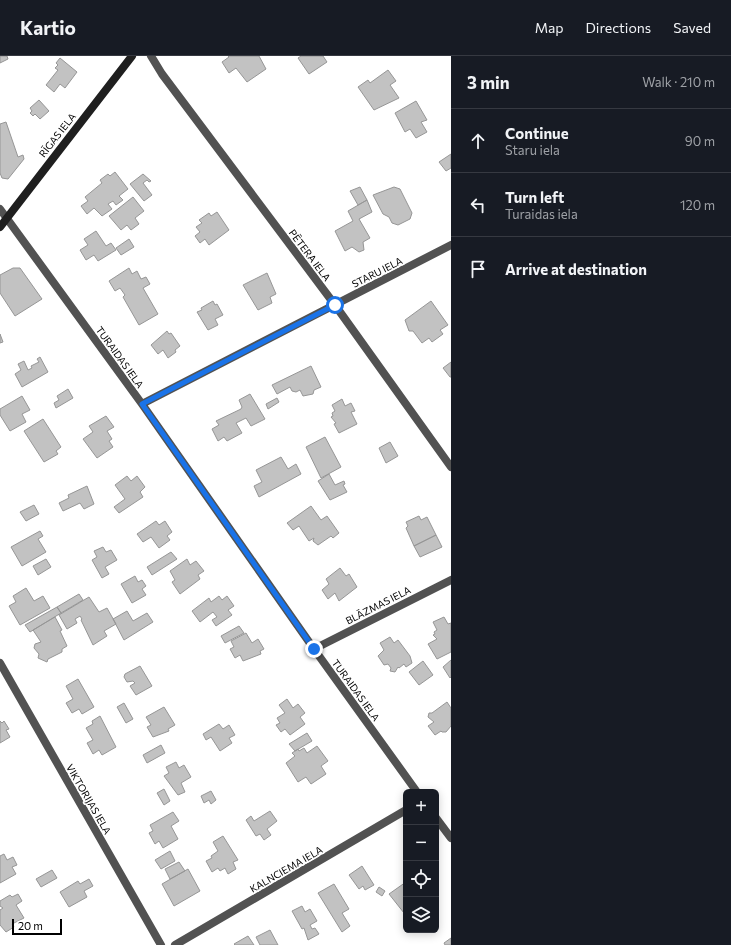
<!DOCTYPE html>
<html lang="en">
<head>
<meta charset="utf-8">
<style>
	:root { --surface:#171b24; --page:#242831; --text:#f1f3f6; --muted:#9ea1a6; --line:#363941 }
	body { margin:0; font-family:Commissioner,sans-serif; background:var(--page); color:var(--text) }
	.controls { position:absolute; right:12px; bottom:12px; display:grid; overflow:hidden; border-radius:6px; box-shadow:0 2px 10px #0003 }
	.controls button { width:36px; height:36px; display:grid; place-items:center; padding:0; border:0; border-bottom:1px solid var(--line); background:var(--surface); color:var(--text); font:20px sans-serif }
	.scale { position:absolute; left:12px; bottom:10px; width:50px; box-sizing:border-box; padding-left:4px; border:2px solid #000; border-top:0; font-size:11px; line-height:14px; white-space:nowrap; color:#000; -webkit-text-stroke:3px #fff; paint-order:stroke }
	.stop { position:absolute; width:12px; height:12px; margin:-9px; border:3px solid #1a73e8; border-radius:50%; background:#fff }
	.stop.end { background:#1a73e8; border-color:#fff; box-shadow:0 1px 4px #0008 }
	.list { margin:0; padding:0; list-style:none }
	h2 { display:flex; justify-content:space-between; align-items:center; height:52px; margin:0; padding:0 16px; font-size:17px }
	h2 small { font-size:13px; font-weight:400; color:var(--muted) }
	.list li { display:grid; grid-template-columns:26px 1fr auto; gap:12px; align-items:center; box-sizing:border-box; height:64px; padding:0 16px; border-top:1px solid var(--line) }
	.list b { display:block; font-size:15px; white-space:nowrap }
	.list p { margin:0; font-size:13px; white-space:nowrap; color:var(--muted) }
	.list em { font-size:13px; font-style:normal; color:var(--muted) }
	.icon { flex:none; width:22px; height:22px; fill:none; stroke:currentColor; stroke-width:2; stroke-linecap:round; stroke-linejoin:round }
	.map { position:relative; flex:none; width:451px; height:889px; overflow:hidden }
	header { display:flex; align-items:center; gap:24px; box-sizing:border-box; height:56px; padding:0 20px; background:var(--surface); border-bottom:1px solid var(--line) }
	header strong { font-size:19px }
	nav { display:flex; gap:22px; margin-inline-start:auto; font-size:14px }
	main { display:flex }
	aside { flex:1; background:var(--surface) }
	.map>svg:first-child { display:block }
	.building { fill:#c2c2c2; stroke:#969696 }
	.lines { fill:none; stroke-linecap:round; stroke-linejoin:round }
	.street { stroke:#525252; stroke-width:8 }
	.secondary { stroke:#1f1f1f; stroke-width:8 }
	.route { stroke:#1a73e8; stroke-width:5 }
	.labels { text-anchor:middle; stroke-width:3.5; stroke-linejoin:round; paint-order:stroke }
	.street-label { font-size:10px; fill:#000; stroke:#fff }
</style>
</head>
<body>
<header>
<strong>Kartio</strong>
<nav><a>Map</a><a>Directions</a><a>Saved</a></nav>
</header>
<main>
<div class="map">
<svg width="451" height="889" viewBox="0 0 451 889">
	<rect width="100%" height="100%" fill="#fff"/>
	<path class="building" d="M0,0h7l1,3 -8,4z
		M228,0h31l7,13 -19,13 -11,-14 -7,5 -7,-11 7,-5z
		M301,0h22l4,6 -18,12 -11,-16z
		M60,2l17,14 -12,16 -5,-4 -6,8 -8,-7 12,-15 -3,-2 3,-3 -2,-2z
		M388,14l8,11 -6,4 9,13 -25,12 -16,-23 10,-7 2,3z
		M39,44l10,11 -9,8 -5,-5 -2,2 -3,-3 2,-2 -2,-3z
		M416,45l11,19 -6,2 6,10 -11,6 -6,-9 -5,3 -10,-19z
		M6,66l12,35 5,-2 1,4 -16,20 -6,-1 -2,-5v-49z
		M451,98v14l-5,3 -7,-9z
		M115,116l13,17 -9,7 4,4 -7,5 -3,-4 -5,3 4,5 -10,7 -8,-8 -7,6 -6,-8 7,-5 -3,-4 17,-14 -2,-3 8,-6 2,2z
		M143,118l8,7 -2,1 -2,-2 -4,3 9,12 -8,6 -14,-17z
		M360,131l7,13 -9,5 -8,-14z
		M394,131l6,2 12,24 -2,6 -12,6 -6,-2 -3,-6 -6,-3 -10,-19z
		M133,141l11,14 -9,7 4,6 -8,6 -4,-5 -6,5 -12,-14z
		M367,144l5,12 -13,7 11,19 -7,4 1,8 -5,2 -7,-5 -7,4 -10,-20 18,-10 -5,-10z
		M217,156l12,18 -20,15 -4,-6 -5,4 -5,-7 5,-4 -4,-5 6,-4 -3,-3 10,-7 2,3z
		M96,175l10,15 5,-3 5,7 -18,11 -4,-6 -8,5 -6,-10 8,-5 -4,-6z
		M129,183l5,8 -13,8 -5,-7z
		M13,212h7l22,31 -27,17 -15,-23v-18z
		M129,212l3,6 5,-3 4,8 5,-2 4,7 -7,4 15,26 -19,11 -16,-28 2,-2 -5,-7 -5,3 -6,-10z
		M267,217l9,21 -6,3 2,6 -14,7 -15,-25z
		M213,245l2,4 2,-1 6,11 -8,4 3,6 -10,5 -11,-18 5,-2 -1,-2z
		M431,245l17,24 -8,5 3,4 -11,8 -3,-4 -7,5 -9,-12h-4l-4,-11z
		M167,275l2,3 2,-1 9,13 -5,4 1,2 -8,6 -5,-8 -5,4 -7,-9z
		M0,278l3,8 -3,1z
		M40,301l8,15 -26,15 -7,-13 6,-4 -3,-6 6,-3 4,9 4,-2 -1,-2 8,-4 -2,-3z
		M451,306v15h-1l-7,-9z
		M311,310l10,21 -7,3 -1,4 -10,2 -3,-6 -4,2 -4,-1 -2,-4 -13,7 -5,-9z
		M68,333l5,9 -17,10 -2,-5 5,-3 -2,-4z
		M250,338l15,25 -14,7 -5,-8 -10,5 6,10 -15,8 -3,-4 -6,4 -6,-12 7,-4 -3,-4 25,-12 1,-2 -3,-7z
		M22,340l8,14 -8,4 4,8 -16,9 -10,-16v-6z
		M277,342l2,4 -11,7 -2,-5z
		M342,343l3,7 6,-3 4,8 -4,1 6,12 -18,9 -5,-9 2,-1 -5,-6 2,-1 -1,-3 3,-2 -3,-6z
		M106,360l8,11 -7,4 5,8 -3,2 4,6 -16,11 -14,-19 10,-7 -4,-6z
		M43,363l18,28 -5,4 2,3 -14,8 -20,-31z
		M325,381l16,30 -20,11 -15,-31z
		M390,386l8,14 -12,7 -7,-15z
		M281,401l7,12 8,-5 5,10 -42,23 -5,-11 8,-4 -6,-12z
		M329,418l6,11 9,-4 1,3 -2,1 4,7 -17,8 -12,-19z
		M127,420l4,5 6,-5 8,11 -5,5 3,5 -24,16 -5,-6 11,-8 -10,-14z
		M87,430l7,18 -10,5 -4,-6 -17,8 -4,-8 10,-5 -1,-3z
		M34,449l5,9 -13,7 -6,-9z
		M311,450l10,14 6,-4 12,17 -6,5 -2,-2 -13,9 -5,-4 1,-3 -5,3 -10,-15 -6,4 -6,-7z
		M419,460l2,4 6,-3 9,18 -22,11 -8,-18 2,-2 -2,-4z
		M156,465l3,4 6,-4 7,11 -5,4 3,4 -11,8 -8,-11 -8,5 -6,-8z
		M40,475l3,5 -5,3 8,13 -24,14 -11,-19z
		M436,479l6,12 -22,10 -6,-11z
		M103,491l3,5 5,-2 6,10 -12,7 4,7 -7,4 -10,-18 5,-3 -3,-6z
		M171,496l6,7 -25,16 -5,-8z
		M46,503l5,8 -13,8 -5,-9z
		M187,503l3,6 6,-4 8,10 -6,4 2,4 -20,15 -8,-12 3,-2 -5,-9z
		M340,512l6,8 3,-2 8,13 -18,14 -4,-8 -7,6 -6,-9 7,-6 -3,-5z
		M135,520l3,6 4,-2 4,6 -4,3 4,6 -14,8 -11,-19z
		M26,532l8,13 9,-5 7,12 -30,17 -11,-19 7,-4 -3,-6z
		M79,538l4,6 -22,13 -4,-6z
		M219,540l3,4 5,-4 7,10 -6,4 4,5 -16,11 -4,-6 5,-3 -4,-5 -13,10 -8,-11 17,-13 2,4z
		M89,541l10,15 8,-4 9,16 -12,7 3,5 -14,9 -12,-25 1,-1 -2,-3 -5,3 2,4 -10,6 -8,-14z
		M57,551l4,6 -31,19 -5,-7z
		M127,555l6,10 14,-8 6,9 -29,18 -11,-21z
		M55,561l7,13 -2,1 7,15 -5,3v3l-14,7 -1,3 -9,-4 1,-4 -5,-6 1,-4 6,-2 -8,-12z
		M444,561l4,7 3,-1v29l-14,7 -9,-15 9,-5 -4,-4 2,-1 -1,-2 3,-2 -4,-8z
		M239,570l5,7 -19,10 -4,-7z
		M246,577l6,10 6,-4 6,10 -4,2 1,3 -18,7 -3,-6 -5,3 -5,-9 4,-2 -3,-6z
		M390,581l4,6 4,-3 12,16 2,7 -6,4 -2,-3 -5,4 -1,-1 -3,5 -5,-1 1,-3 -3,-4 -4,1 -6,-9 6,-6 -4,-7z
		M451,604v17l-1,1 -7,-11z
		M423,605l10,14 -14,10 -10,-13z
		M140,610l12,20 -16,9 -6,-9 5,-3 -2,-2 -6,1 -3,-5 1,-3z
		M78,623l16,28 -12,7 -3,-5 -7,4 -6,-10 7,-4 -7,-13z
		M287,643l6,9 5,-4 7,9 -5,4 5,7 -15,11 -5,-6 -4,3 -5,-7 4,-2 -3,-5 8,-5 -6,-8z
		M447,646l4,6v18l-5,6h-4l-1,-1 -6,4 -7,-9 6,-4 -6,-5 1,-4h3z
		M124,647l9,16 -7,4 -9,-16z
		M164,651l11,18 -7,4 1,2 -16,6 -6,-10 4,-2 -5,-8z
		M100,660l16,31 -14,8 -3,-5 -6,4 -6,-11 6,-3 -7,-12 7,-4 -1,-3z
		M0,665l2,2 2,-2 5,8 -3,1 4,7 -10,6z
		M219,668l4,5 6,-4 6,10 -6,3 3,5 -12,8 -9,-14 -5,3 -3,-6z
		M307,677l5,8 -17,10 -6,-7z
		M161,689l4,8 -18,10 -4,-8z
		M317,690l11,15 -7,5 5,8 -15,10 -5,-7 -8,5 -12,-19 9,-7 -3,-3 6,-4 1,2 5,-3 3,5z
		M176,706l3,6 5,-3 7,12 -10,6 4,9 -7,3 -14,-19 5,-3 -3,-6z
		M164,733l6,12 -6,4 -7,-12z
		M211,735l5,9 -5,4 -2,-4 -5,3 -3,-7z
		M270,755l7,10 -10,8 4,6 -7,5 -4,-6 -4,2 -10,-16 5,-4 3,5z
		M173,756l6,9 -8,5 7,13 -15,9 -4,-7 -4,3 -6,-11 4,-2 -3,-6z
		M223,780l15,24 -5,2 3,7 -8,5 -3,-6 -5,3 -2,-3 -6,4 -6,-11 6,-3 -1,-2 7,-5 -5,-9z
		M170,795l5,10 -14,8 -6,-9z
		M4,798l3,6 6,-3 4,8 -5,2 4,7 -16,9v-27z
		M179,806l6,9 -15,8 -5,-10z
		M362,810l12,19 -9,5 -2,-4 -4,3 -10,-14z
		M188,813l12,22 -26,15 -12,-22z
		M52,814l5,8 -16,9 -5,-8z
		M89,823l4,7 -9,5 3,6 -18,10 -9,-15 18,-11 2,3z
		M406,826v30l-2,1 -15,-19z
		M334,828l15,25 -7,4 8,13 -8,6 -24,-39z
		M379,831l6,4 -3,5 -6,-4z
		M18,838l4,7 -6,4 8,13 -12,6 2,3 -8,5 -6,-7v-15l3,-2 -3,-2v-5l10,-6 2,2z
		M302,850l3,6 5,-3 7,12 -7,4 2,4 3,-1 4,6 -11,6 -4,-12 -2,1 -10,-18z
		M270,874l8,15h-18l-4,-8z
		M248,880l6,9h-19l-1,-1z
		M451,882v7h-6l-1,-2z"/>
	<g class="lines">
		<path class="street" d="M151,0l11,18 173,231 116,162
			M0,153l142,195 172,245 103,143
			M142,348l309,-159
			M314,593l137,-69
			M0,607l161,282
			M436,762l15,20
			M175,889l231,-135"/>
		<path class="secondary" d="M0,171l132,-171"/>
	</g>
	<g class="lines">
		<path class="route" d="M314,593l-172,-245 193,-99"/>
	</g>
	<g class="labels">
		<g class="street-label">
			<text transform="translate(57 79) rotate(-52)" y="4">RĪGAS IELA</text>
			<text transform="translate(310 199) rotate(53)" y="4">PĒTERA IELA</text>
			<text transform="translate(377 216) rotate(-27)" y="4">STARU IELA</text>
			<text transform="translate(120 301) rotate(54)" y="4">TURAIDAS IELA</text>
			<text transform="translate(378 549) rotate(-27)" y="4">BLĀZMAS IELA</text>
			<text transform="translate(356 634) rotate(54)" y="4">TURAIDAS IELA</text>
			<text transform="translate(89 743) rotate(60)" y="4">VIKTORIJAS IELA</text>
			<text transform="translate(286 813) rotate(-30)" y="4">KALNCIEMA IELA</text>
		</g>
	</g>
</svg>
<div class="controls">
<button>+</button>
<button>−</button>
<button><svg class="icon" aria-label="locate" viewBox="0 0 24 24"><circle cx="12" cy="12" r="6"/><path d="M12 2v4M12 18v4M2 12h4M18 12h4"/></svg></button>
<button><svg class="icon" aria-label="layers" viewBox="0 0 24 24"><path d="M12 4l9 5-9 5-9-5zM3 14l9 5 9-5"/></svg></button>
</div>
<div class="scale">20 m</div>
<div class="stop" style="left:335px;top:249px"></div>
<div class="stop end" style="left:314px;top:593px"></div>
</div>
<aside>
<h2>3 min<small>Walk · 210 m</small></h2>
<ul class="list">
<li><svg class="icon" aria-label="ahead" viewBox="0 0 24 24"><path d="M12 20V5M6 11l6-6 6 6"/></svg><div><b>Continue</b><p>Staru iela</p></div><em>90 m</em></li>
<li><svg class="icon" aria-label="left" viewBox="0 0 24 24"><path d="M17 20v-9H6M10 6l-5 5 5 5"/></svg><div><b>Turn left</b><p>Turaidas iela</p></div><em>120 m</em></li>
<li><svg class="icon" aria-label="arrive" viewBox="0 0 24 24"><path d="M6 21V4h12l-3 4 3 4H6"/></svg><div><b>Arrive at destination</b></div></li>
</ul>
</aside>
</main>
</body>
</html>
